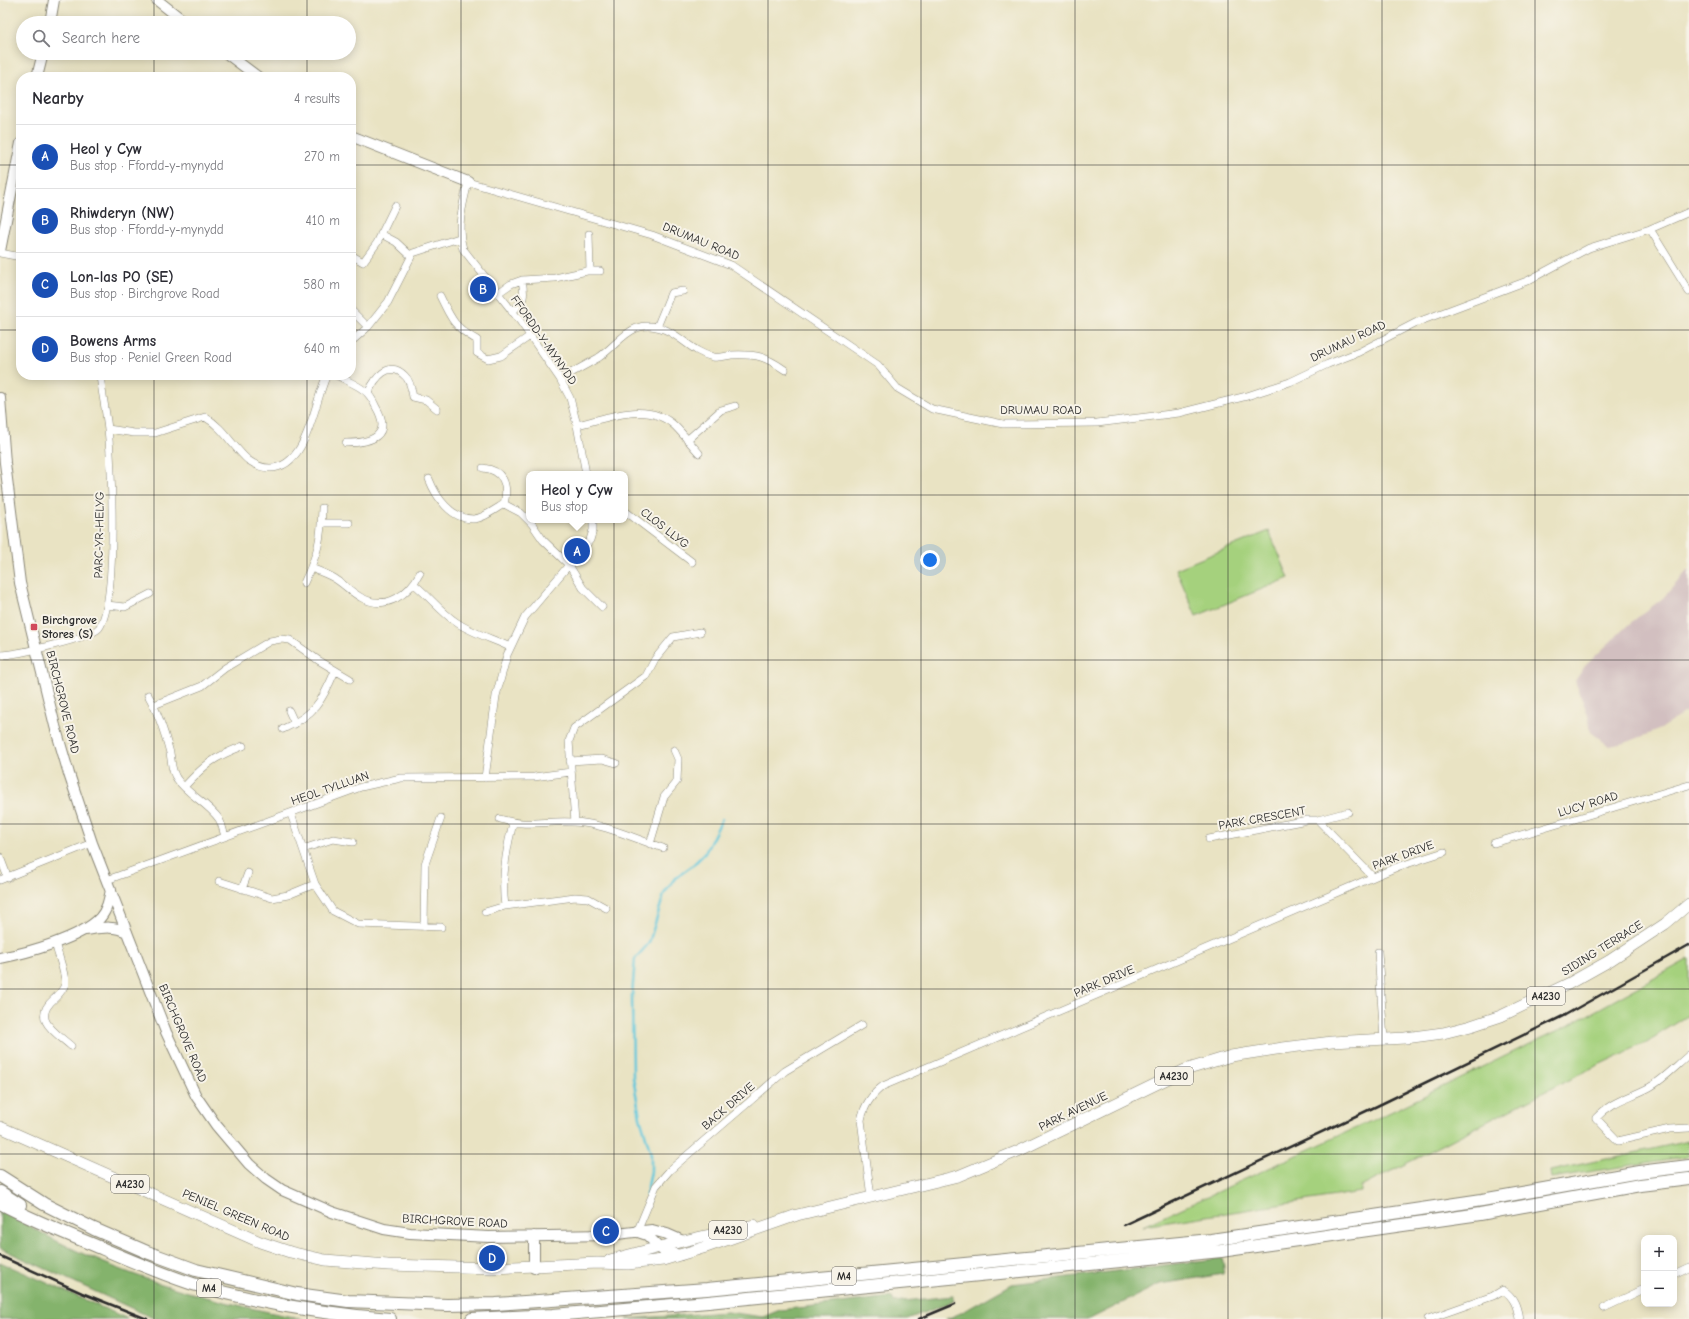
<!DOCTYPE html>
<html lang="en">
<head>
<meta charset="utf-8">
<style>
	:root { --surface:#fff; --page:#f2f2f3; --text:#2b2b33; --muted:#7c7c81; --line:#e1e1e2; --accent:#ea580c }
	body { margin:0; font-family:"Comic Neue",sans-serif; background:var(--page); color:var(--text) }
	.controls { position:absolute; right:12px; bottom:12px; display:grid; overflow:hidden; border-radius:8px; box-shadow:0 2px 10px #0003 }
	.controls button { width:36px; height:36px; display:grid; place-items:center; padding:0; border:0; border-bottom:1px solid var(--line); background:var(--surface); color:var(--text); font:20px sans-serif }
	.you { position:absolute; left:930px; top:560px; width:14px; height:14px; margin:-10px; border:3px solid #fff; border-radius:50%; background:#1a73e8; box-shadow:0 0 0 6px #1a73e833 }
	.badge { display:grid; place-items:center; width:26px; height:26px; border-radius:50%; background:var(--accent); color:#fff; font-size:13px; font-weight:700 }
	.pin { position:absolute; translate:-50% -50%; border:2px solid #fff; box-shadow:0 1px 4px #0006 }
	.popup { position:absolute; left:526px; top:471px; width:102px; height:52px; box-sizing:border-box; display:grid; place-content:center; border-radius:8px; background:var(--surface); filter:drop-shadow(0 1px 3px #0005); font-size:13px; white-space:nowrap; color:var(--muted) }
	.popup b { font-size:15px; color:var(--text) }
	.popup::after { content:''; position:absolute; left:50%; top:100%; margin-left:-8px; border:8px solid transparent; border-top-color:var(--surface) }
	.list { margin:0; padding:0; list-style:none }
	h2 { display:flex; justify-content:space-between; align-items:center; height:52px; margin:0; padding:0 16px; font-size:17px }
	h2 small { font-size:13px; font-weight:400; color:var(--muted) }
	.list li { display:grid; grid-template-columns:26px 1fr auto; gap:12px; align-items:center; box-sizing:border-box; height:64px; padding:0 16px; border-top:1px solid var(--line) }
	.list b { display:block; font-size:15px; white-space:nowrap }
	.list p { margin:0; font-size:13px; white-space:nowrap; color:var(--muted) }
	.list em { font-size:13px; font-style:normal; color:var(--muted) }
	.icon { flex:none; width:22px; height:22px; fill:none; stroke:currentColor; stroke-width:2; stroke-linecap:round; stroke-linejoin:round }
	.map { position:relative; flex:none; width:1689px; height:1319px; overflow:hidden }
	.search { position:absolute; background:var(--surface); box-shadow:0 2px 10px #0003; left:16px; top:16px; width:340px; height:44px; display:flex; align-items:center; gap:10px; box-sizing:border-box; padding:0 14px; border-radius:22px; color:var(--muted); font-size:15px }
	.panel { position:absolute; background:var(--surface); box-shadow:0 2px 10px #0003; left:16px; top:72px; width:340px; height:308px; border-radius:16px }
	.map>svg:first-child { display:block }
	.industrial { fill:#d2bfc0 }
	.green { fill:#a5d17d; stroke:#687e54 }
	.forest { fill:#84b36c; stroke:#586f4c }
	.lines { fill:none; stroke-linecap:round; stroke-linejoin:round }
	.stream { stroke:#5fc7dc; stroke-width:2.5 }
	.street-casing { stroke:#8a8777; stroke-width:8 }
	.secondary-casing { stroke:#8a8777; stroke-width:12 }
	.primary-casing { stroke:#8a8777; stroke-width:12 }
	.highway-casing { stroke:#8a8777; stroke-width:14 }
	.street { stroke:#fff; stroke-width:7 }
	.secondary { stroke:#fff; stroke-width:10 }
	.primary { stroke:#fff; stroke-width:11 }
	.highway { stroke:#fff; stroke-width:12 }
	.rail { stroke:#2b2b2b; stroke-width:2.5 }
	.grid { fill:none; stroke:#2b2b2b; stroke-width:1; stroke-opacity:0.55 }
	.poi-dot { fill:#d1495b; stroke:#f7f3e8; stroke-width:1.5 }
	.labels { text-anchor:middle; stroke-width:4; stroke-linejoin:round; paint-order:stroke }
	.shield { fill:#f7f3e8; stroke:#686764; stroke-width:1 }
	.shield-label { font-size:11px; font-weight:bold; fill:#2b2b2b }
	.street-label { font-size:12px; fill:#2b2b2b; stroke:#f7f3e8 }
	.poi-label { font-size:12px; font-weight:bold; fill:#2b2b2b; stroke:#f7f3e8; text-anchor:start }
</style>
</head>
<body>
<div class="map">
<svg width="1689" height="1319" viewBox="0 0 1689 1319">
	<rect width="100%" height="100%" fill="#f7f3e8"/>
	<filter id="ink" filterUnits="userSpaceOnUse"><feTurbulence type="fractalNoise" baseFrequency=".025" numOctaves="2"/><feDisplacementMap in="SourceGraphic" scale="8" xChannelSelector="R" yChannelSelector="G"/><feConvolveMatrix kernelMatrix="1 2 1 2 8 2 1 2 1" color-interpolation-filters="sRGB"/></filter>
	<filter id="wash" filterUnits="userSpaceOnUse"><feTurbulence type="fractalNoise" baseFrequency=".012" numOctaves="4" result="noise"/><feDisplacementMap in="SourceGraphic" scale="16" xChannelSelector="R" yChannelSelector="G"/><feGaussianBlur stdDeviation="0.9" result="paint"/><feColorMatrix in="noise" values="0 0 0 0 0 0 0 0 0 0 0 0 0 0 0 0 0 1.4 0 .05"/><feComposite in="paint" operator="in"/></filter>
	<g filter="url(#wash)">
		<rect width="100%" height="100%" fill="#e9e3c3"/>
		<path class="industrial" d="M1689,569v142l-6,2 -22,16 -36,14 -16,3 -18,-14 -3,-17 -13,-34 10,-15 44,-42 34,-26z"/>
		<path class="green" d="M1269,531l20,47 -93,38 -20,-47z
			M1689,959v56l-44,28 -70,33 -214,111v5l-218,34 252,-116 182,-89z
			M1689,1141v15l-138,22 -1,-7z"/>
		<path class="forest" d="M0,1209c25,14 49,29 75,41 72,34 150,54 228,69h-148l-155,-71z
			M1222,1258l2,9 -1,7 -63,10 -70,35h-144l15,-6 51,-29z
			M0,1262l128,57h-128z
			M953,1296l2,5 -48,18h-280l100,-7 36,5 17,-7 112,-13 2,5z"/>
		<g class="lines">
			<path class="stream" d="M646,1195l5,-23v-18l-11,-37 -7,-40 -1,-81 3,-37 14,-16 15,-49 11,-16 17,-12 13,-13 17,-34"/>
		</g>
	</g>
	<g filter="url(#ink)">
		<g class="lines">
			<g class="street-casing">
				<path id="street" d="M1650,229l39,63
					M381,234l15,8 15,14
					M589,234l1,37
					M0,253l21,4
					M351,255l12,7 14,-19 18,-37
					M498,293l13,-9 11,-4 33,-2 32,-7h13
					M440,296c11,23 14,31 37,44v13l11,6 13,-3 29,-20
					M351,310l17,17
					M512,312c13,-11 13,-16 10,-32
					M657,327l14,-34 12,-2
					M351,342l17,-15 20,-25 25,-49 46,-15
					M336,375c9,5 27,12 32,19 4,4 6,9 8,13 17,29 -5,36 -30,36
					M560,379c13,-7 26,-14 38,-21 24,-16 33,-42 68,-28 16,7 28,23 47,27 6,1 13,-1 18,-2 26,-1 34,1 54,15
					M368,393c7,-15 21,-34 37,-17 5,4 7,15 8,21l13,3 11,9
					M577,425c31,-7 71,-25 98,1 8,8 16,18 24,27
					M108,429l26,4h21l50,-16c18,10 28,30 43,43 7,5 14,8 22,8 38,0 44,-67 57,-93
					M687,440l34,-30 14,-4
					M586,474l-9,-49 -7,-27 -10,-19 -40,-58 -57,-72c-7,-23 0,-44 5,-67l184,53 79,30 147,100 19,23 35,21 71,15 94,-1 82,-10 68,-17 43,-14 38,-18 31,-12 56,-29 112,-42 62,-33 61,-19 39,-17
					M429,479c7,18 22,40 44,40 10,0 22,-10 31,-15 5,-20 -1,-34 -21,-36
					M504,504l17,9 11,11 11,16 26,25 14,23 19,19
					M625,511l67,51
					M322,523h27
					M311,568c8,3 16,6 23,10 10,6 18,15 28,20 25,13 47,-4 58,-25
					M304,583c14,-30 17,-42 18,-75
					M414,584c15,12 27,28 42,38 16,11 37,17 54,25
					M107,605l18,2 25,-13
					M0,655c15,0 91,-17 99,-27 19,-26 13,-163 9,-199 -2,-18 -6,-36 -8,-54
					M148,695c10,17 17,39 22,58 2,10 1,18 7,26 11,16 31,24 42,40 3,5 4,12 6,17
					M154,705l48,-19 23,-18 45,-27 11,-2 9,1 28,20 32,19
					M289,711l6,13
					M283,729c31,-14 39,-27 52,-58
					M570,761l32,-2 14,4
					M485,778l11,-82 11,-41 18,-38 65,-77 3,-10v-10
					M184,787c21,-23 30,-30 59,-41
					M291,814l24,70 18,27 25,13 83,3
					M500,819c30,9 45,1 73,3 30,1 62,17 90,26
					M1318,820l55,57
					M575,822l-6,-81 5,-13 72,-52 9,-17 18,-22 27,-5
					M1209,839l98,-19h11l30,-8
					M1494,843l195,-58
					M650,844l14,-47 13,-16 1,-22 -4,-9
					M303,849l30,-10 20,3
					M0,857l8,21
					M0,880l92,-37
					M107,880l254,-93 40,-9 133,-1 37,-5
					M219,881l53,17 16,-3 27,-11
					M242,889l6,-16
					M505,906c-4,-27 1,-56 8,-83
					M485,912l20,-6 70,-9 13,1 18,10
					M424,927l1,-63 16,-46
					M55,942c2,11 11,32 10,42 -2,7 -6,10 -11,15 -23,20 1,33 17,47
					M1378,952l6,88
					M1689,1055c-13,11 -25,24 -39,32 -22,12 -36,12 -54,31l22,23 52,-12 19,-1
					M871,1197l-10,-77c3,-14 10,-25 22,-34l514,-219 47,-15
					M637,1232l19,-46 14,-16 115,-99 77,-46
					M1674,1275l15,-7
					M1604,1308l40,-19
					M1428,1319l65,-23 10,-6c11,7 14,16 16,29"/>
			</g>
			<g class="secondary-casing">
				<path id="secondary" d="M157,0l29,23
					M50,23l4,-23
					M226,53l32,24
					M37,77l6,-24
					M351,136l117,46
					M0,251l21,-108
					M0,398l5,65 15,120 35,143 14,48 23,69 74,189 30,64 20,29 33,39 17,15 16,11 50,22 52,17 26,4 79,4 119,-2 44,-5 15,4 16,7
					M85,930c16,-2 28,-5 42,2
					M0,958c27,-5 81,-20 100,-40 7,-8 9,-18 11,-28
					M638,1232l9,3 15,15 18,5
					M534,1236v32"/>
			</g>
			<g class="primary-casing">
				<path id="primary" d="M0,1127l260,115 30,10 35,8 63,5 104,3 105,-5 31,1 35,-4 43,-13 91,-32 161,-39 60,-25 167,-81 46,-14 52,-8 49,-6 73,-4 38,-5 28,-7 30,-10 67,-32 41,-23 56,-37 24,-20
					M610,1260l73,-19 71,-16"/>
			</g>
			<g class="highway-casing">
				<path id="highway" d="M0,1176l44,28 50,25 53,23 49,18 101,24 51,7 99,4 49,-1 211,-15 504,-49 271,-40 157,-28 50,-6
					M0,1192l20,13
					M0,1203c30,16 62,29 94,42 33,14 65,28 99,39 64,19 131,30 197,35
					M472,1319l81,-4 155,-13 513,-51 259,-37 160,-29 49,-6"/>
			</g>
			<use href="#street" class="street"/>
			<use href="#secondary" class="secondary"/>
			<use href="#primary" class="primary"/>
			<use href="#highway" class="highway"/>
			<path class="rail" d="M1124,1225l253,-119 188,-91 124,-70
				M0,1256l82,37 65,26
				M919,1319l36,-15"/>
		</g>
	</g>
	<path class="grid" d="M154,0v23M307,0v23M461,0v1319M614,0v1319M768,0v1319M921,0v1319M1075,0v1319M1228,0v1319M1382,0v1319M1535,0v1319M154,53v24M307,53v24M0,165h21M351,165h1338M0,330h21M351,330h1338M154,375v944M307,375v944M0,495h1689M0,660h1689M0,824h1689M0,989h1689M0,1154h1689"/>
	<rect class="poi-dot" x="30" y="623" width="8" height="8" rx="2"/>
	<g class="labels">
		<g class="shield">
			<rect x="1527" y="987" width="38" height="18" rx="3"/>
			<rect x="1155" y="1067" width="38" height="18" rx="3"/>
			<rect x="111" y="1175" width="38" height="18" rx="3"/>
			<rect x="709" y="1221" width="38" height="18" rx="3"/>
			<rect x="832" y="1267" width="24" height="18" rx="3"/>
			<rect x="197" y="1279" width="24" height="18" rx="3"/>
		</g>
		<g class="shield-label">
			<text x="1546" y="1000">A4230</text>
			<text x="1174" y="1080">A4230</text>
			<text x="130" y="1188">A4230</text>
			<text x="728" y="1234">A4230</text>
			<text x="844" y="1280">M4</text>
			<text x="209" y="1292">M4</text>
		</g>
		<g class="street-label">
			<text transform="translate(701 241) rotate(22)" y="4">DRUMAU ROAD</text>
			<text transform="translate(544 340) rotate(55)" y="4">FFORDD-Y-MYNYDD</text>
			<text transform="translate(1348 341) rotate(-25)" y="4">DRUMAU ROAD</text>
			<text x="1041" y="414">DRUMAU ROAD</text>
			<text transform="translate(665 528) rotate(38)" y="4">CLOS LLYG</text>
			<text transform="translate(99 535) rotate(-89)" y="4">PARC-YR-HELYG</text>
			<text transform="translate(63 702) rotate(76)" y="4">BIRCHGROVE ROAD</text>
			<text transform="translate(330 788) rotate(-19)" y="4">HEOL TYLLUAN</text>
			<text transform="translate(1588 804) rotate(-17)" y="4">LUCY ROAD</text>
			<text transform="translate(1262 818) rotate(-10)" y="4">PARK CRESCENT</text>
			<text transform="translate(1403 855) rotate(-20)" y="4">PARK DRIVE</text>
			<text transform="translate(1602 948) rotate(-32)" y="4">SIDING TERRACE</text>
			<text transform="translate(1104 981) rotate(-23)" y="4">PARK DRIVE</text>
			<text transform="translate(183 1033) rotate(67)" y="4">BIRCHGROVE ROAD</text>
			<text transform="translate(728 1106) rotate(-41)" y="4">BACK DRIVE</text>
			<text transform="translate(1073 1111) rotate(-26)" y="4">PARK AVENUE</text>
			<text transform="translate(236 1215) rotate(23)" y="4">PENIEL GREEN ROAD</text>
			<text transform="translate(455 1221) rotate(3)" y="4">BIRCHGROVE ROAD</text>
		</g>
		<g class="poi-label">
			<text x="42" y="624">Birchgrove<tspan x="42" dy="14">Stores (S)</tspan></text>
		</g>
	</g>
</svg>
<div class="controls">
<button>+</button>
<button>−</button>
</div>
<div class="you"></div>
<div class="pin badge" style="left:577px;top:551px;background:#1a4fb4">A</div>
<div class="popup"><b>Heol y Cyw</b>Bus stop</div>
<div class="pin badge" style="left:483px;top:289px;background:#1a4fb4">B</div>
<div class="pin badge" style="left:606px;top:1231px;background:#1a4fb4">C</div>
<div class="pin badge" style="left:492px;top:1258px;background:#1a4fb4">D</div>
<div class="search"><svg class="icon" aria-label="search" viewBox="0 0 24 24"><circle cx="10" cy="10" r="6"/><path d="M15 15l6 6"/></svg>Search here</div>
<section class="panel">
<h2>Nearby<small>4 results</small></h2>
<ul class="list">
<li><span class="badge" style="background:#1a4fb4">A</span><div><b>Heol y Cyw</b><p>Bus stop · Ffordd-y-mynydd</p></div><em>270 m</em></li>
<li><span class="badge" style="background:#1a4fb4">B</span><div><b>Rhiwderyn (NW)</b><p>Bus stop · Ffordd-y-mynydd</p></div><em>410 m</em></li>
<li><span class="badge" style="background:#1a4fb4">C</span><div><b>Lon-las PO (SE)</b><p>Bus stop · Birchgrove Road</p></div><em>580 m</em></li>
<li><span class="badge" style="background:#1a4fb4">D</span><div><b>Bowens Arms</b><p>Bus stop · Peniel Green Road</p></div><em>640 m</em></li>
</ul>
</section>
</div>
</body>
</html>
